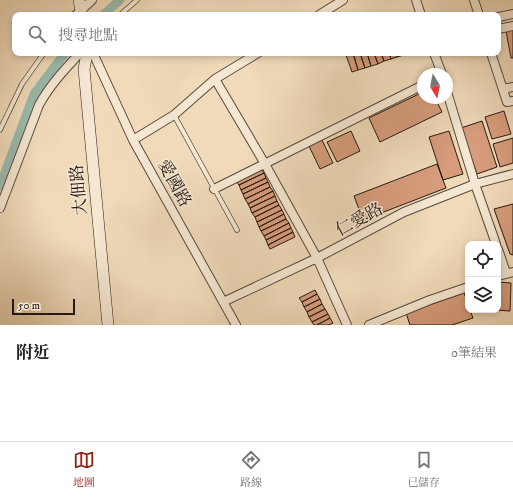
<!DOCTYPE html>
<html lang="zh-TW">
<head>
<meta charset="utf-8">
<style>
	:root { --surface:#fff; --page:#f6f6f6; --text:#222; --muted:#767676; --line:#e0e0e0; --accent:#8f2418 }
	body { margin:0; font-family:"IM FELL DW Pica","Noto Serif TC",serif; background:var(--page); color:var(--text) }
	.controls { position:absolute; right:12px; bottom:12px; display:grid; overflow:hidden; border-radius:8px; box-shadow:0 2px 6px #0003 }
	.controls button { width:36px; height:36px; display:grid; place-items:center; padding:0; border:0; border-bottom:1px solid var(--line); background:var(--surface); color:var(--text); font:20px sans-serif }
	.compass { position:absolute; left:417px; top:68px; width:36px; height:36px; border-radius:50%; background:var(--surface); box-shadow:0 2px 6px #0003; rotate:170deg }
	.scale { position:absolute; left:12px; bottom:10px; width:63px; box-sizing:border-box; padding-left:4px; border:2px solid #261a12; border-top:0; font-size:11px; line-height:14px; white-space:nowrap; color:#261a12; -webkit-text-stroke:3px #f5e7d2; paint-order:stroke }
	.list { margin:0; padding:0; list-style:none }
	h2 { display:flex; justify-content:space-between; align-items:center; height:52px; margin:0; padding:0 16px; font-size:17px }
	h2 small { font-size:13px; font-weight:400; color:var(--muted) }
	.icon { flex:none; width:22px; height:22px; fill:none; stroke:currentColor; stroke-width:2; stroke-linecap:round; stroke-linejoin:round }
	.map { position:relative; flex:none; width:513px; height:325px; overflow:hidden }
	.search { position:absolute; background:var(--surface); box-shadow:0 2px 6px #0003; left:12px; right:12px; top:12px; height:44px; display:flex; align-items:center; gap:10px; box-sizing:border-box; padding:0 14px; border-radius:8px; color:var(--muted); font-size:15px }
	.sheet { height:116px; background:var(--surface) }
	nav { display:flex; justify-content:space-around; align-items:center; box-sizing:border-box; height:56px; border-top:1px solid var(--line); background:var(--surface); font-size:11px; color:var(--muted) }
	nav a { display:grid; justify-items:center; gap:2px }
	nav .on { color:var(--accent) }
	.map>svg:first-child { display:block }
	.lines { fill:none; stroke-linecap:round; stroke-linejoin:round }
	.canal { stroke:#9abbad; stroke-width:9 }
	.building { fill:#d69c7b; stroke:#261a12 }
	.lane-casing { stroke:#584a3c; stroke-width:5.5 }
	.street-casing { stroke:#584a3c; stroke-width:10 }
	.secondary-casing { stroke:#261a12; stroke-width:12 }
	.lane { stroke:#f5e7d2; stroke-width:4 }
	.street { stroke:#f5e7d2; stroke-width:8 }
	.secondary { stroke:#f5e7d2; stroke-width:11 }
	.labels { text-anchor:middle; stroke-width:3; stroke-linejoin:round; paint-order:stroke }
	.street-label { font-size:17px; fill:#261a12; stroke:#f5e7d2 }
</style>
</head>
<body>
<div class="map">
<svg width="513" height="325" viewBox="0 0 513 325">
	<rect width="100%" height="100%" fill="#f0daba"/>
	<filter id="stains"><feTurbulence type="fractalNoise" baseFrequency=".005" numOctaves="4"/><feColorMatrix values="0 0 0 0 .2 0 0 0 0 .09 0 0 0 0 .02 0 0 0 .5 -.17"/></filter>
	<radialGradient id="worn" r=".72"><stop offset=".6" stop-color="#630" stop-opacity="0"/><stop offset="1" stop-color="#630" stop-opacity=".3"/></radialGradient>
	<g class="lines">
		<path class="canal" d="M103,15l17,-15
			M0,186l34,-92 31,-41"/>
	</g>
	<path class="building" d="M513,29v29h-2l-5,-27z
		M353,53h7l5,15 -7,2z
		M353,53l5,17 -6,2 -6,-17z
		M360,53h7l4,13 -6,2z
		M367,53h7l4,11 -7,2z
		M374,53h7l3,8 -6,3z
		M381,53h8l2,6 -7,2z
		M389,53h7l1,4 -6,2z
		M396,53h7l1,2 -7,2z
		M423,92v6h12l7,14 -62,30 -11,-24z
		M504,111l7,23 -19,5 -7,-22z
		M482,121l15,46 -20,7 -16,-46z
		M351,131l9,20 -23,11 -10,-20z
		M449,131l14,43 -20,6 -14,-43z
		M513,138v25l-13,4 -7,-23z
		M322,140l11,23 -13,6 -11,-23z
		M437,164l9,24 -83,32 -9,-24z
		M261,168l3,5 -25,12 -3,-4z
		M264,173l2,5 -25,12 -2,-5z
		M266,178l2,4 -25,12 -2,-4z
		M268,182l2,5 -25,12 -2,-5z
		M270,187l3,4 -25,13 -3,-5z
		M273,191l2,5 -25,12 -2,-4z
		M275,196l2,5 -25,12 -2,-5z
		M277,201l2,4 -24,12 -3,-4z
		M513,204v51l-3,-1 -16,-45z
		M279,205l3,5 -25,12 -2,-5z
		M282,210l2,4 -25,13 -2,-5z
		M284,214l2,5 -25,12 -2,-4z
		M286,219l3,4 -25,13 -3,-5z
		M289,223l2,5 -25,12 -2,-4z
		M291,228l2,4 -25,13 -2,-5z
		M293,232l2,5 -25,12 -2,-4z
		M498,282l13,1 -1,28 -15,-1h3z
		M315,290l2,4 -15,8 -3,-4z
		M464,293l4,11v6h2l3,8 -21,7h-42l-4,-12z
		M317,294l3,5 -16,8 -2,-5z
		M320,299l2,5 -15,8 -3,-5z
		M322,304l3,5 -16,8 -2,-5z
		M325,309l3,5 -16,8 -3,-5z
		M328,314l2,4 -13,7h-3l-2,-3z
		M330,318l3,5 -4,2h-12z"/>
	<g class="lines">
		<g class="lane-casing">
			<path id="lane" d="M120,15l17,-15
				M174,115l63,115
				M0,130l22,-46 22,-31"/>
		</g>
		<g class="street-casing">
			<path id="street" d="M416,0l5,15
				M474,0l5,15
				M76,15l16,-15
				M319,15l24,-15
				M498,17l15,-3
				M498,29l15,-3
				M93,53l40,87 103,185
				M434,53l8,21
				M491,53l16,49 6,-1
				M215,79l50,85 52,94 30,67
				M503,89l10,-2
				M447,92l28,92 21,60
				M133,140l41,-25 41,-36 43,-26
				M214,189l209,-104
				M0,208l39,-103c11,-20 26,-36 41,-52
				M498,249l8,24
				M498,276l15,-4
				M223,302l94,-44 87,-46 71,-28 38,-10
				M369,325l61,-25 38,-13"/>
		</g>
		<g class="secondary-casing">
			<path id="secondary" d="M79,0l2,11
				M87,53l-3,16 24,256"/>
		</g>
		<use href="#lane" class="lane"/>
		<use href="#street" class="street"/>
		<use href="#secondary" class="secondary"/>
	</g>
	<g class="labels">
		<g class="street-label">
			<text transform="translate(175 183) rotate(61)" y="6">愛國路</text>
			<text transform="translate(78 190) rotate(-95)" y="6">大佃路</text>
			<text transform="translate(359 219) rotate(-28)" y="6">仁愛路</text>
		</g>
	</g>
	<rect width="100%" height="100%" filter="url(#stains)"/>
	<rect width="100%" height="100%" fill="url(#worn)"/>
</svg>
<div class="controls">
<button><svg class="icon" aria-label="locate" viewBox="0 0 24 24"><circle cx="12" cy="12" r="6"/><path d="M12 2v4M12 18v4M2 12h4M18 12h4"/></svg></button>
<button><svg class="icon" aria-label="layers" viewBox="0 0 24 24"><path d="M12 4l9 5-9 5-9-5zM3 14l9 5 9-5"/></svg></button>
</div>
<svg class="compass" viewBox="-18 -18 36 36"><path d="M0-13l5 13h-10z" fill="#e53935"/><path d="M0 13l5-13h-10z" fill="#767676"/></svg>
<div class="scale">50 m</div>
<div class="search"><svg class="icon" aria-label="search" viewBox="0 0 24 24"><circle cx="10" cy="10" r="6"/><path d="M15 15l6 6"/></svg>搜尋地點</div>
</div>
<section class="sheet">
<h2>附近<small>0筆結果</small></h2>
<ul class="list">
</ul>
</section>
<nav>
<a class="on"><svg class="icon" aria-label="map" viewBox="0 0 24 24"><path d="M3 6l6-2 6 2 6-2v14l-6 2-6-2-6 2zM9 4v14M15 6v14"/></svg>地圖</a>
<a><svg class="icon" aria-label="directions" viewBox="0 0 24 24"><path d="M12 3l9 9-9 9-9-9zM9 14v-3h6M13 9l2 2-2 2"/></svg>路線</a>
<a><svg class="icon" aria-label="saved" viewBox="0 0 24 24"><path d="M7 4h10v16l-5-4-5 4z"/></svg>已儲存</a>
</nav>
</body>
</html>
